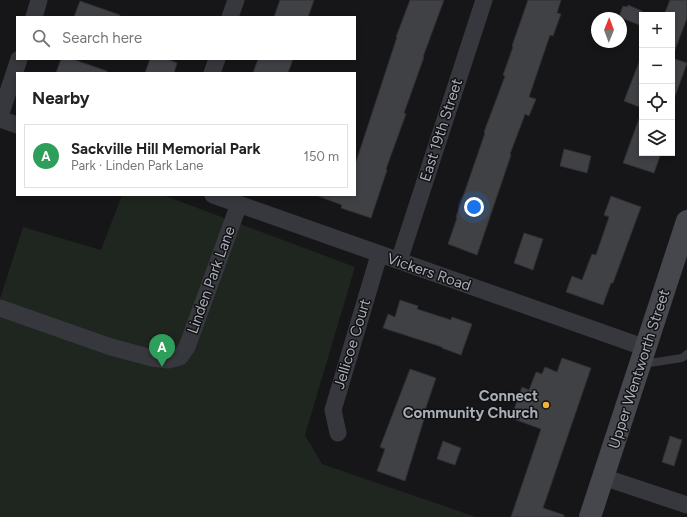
<!DOCTYPE html>
<html lang="en">
<head>
<meta charset="utf-8">
<style>
	:root { --surface:#fff; --page:#f6f6f6; --text:#222; --muted:#767676; --line:#e0e0e0; --accent:#80622a }
	body { margin:0; font-family:Figtree,sans-serif; background:var(--page); color:var(--text) }
	.controls { position:absolute; right:12px; top:12px; display:grid; overflow:hidden; border-radius:0px; box-shadow:0 2px 6px #0003 }
	.controls button { width:36px; height:36px; display:grid; place-items:center; padding:0; border:0; border-bottom:1px solid var(--line); background:var(--surface); color:var(--text); font:20px sans-serif }
	.compass { position:absolute; left:591px; top:12px; width:36px; height:36px; border-radius:50%; background:var(--surface); box-shadow:0 2px 6px #0003; rotate:1deg }
	.you { position:absolute; left:474px; top:207px; width:14px; height:14px; margin:-10px; border:3px solid #fff; border-radius:50%; background:#1a73e8; box-shadow:0 0 0 6px #1a73e833 }
	.badge { display:grid; place-items:center; width:26px; height:26px; border-radius:50%; background:var(--accent); color:#fff; font-size:13px; font-weight:700 }
	.pin { position:absolute; translate:-50% -33px; filter:drop-shadow(0 1px 2px #0008) }
	.pin::after { content:''; position:absolute; top:21px; width:14px; height:12px; background:inherit; clip-path:polygon(0 0,100% 0,50% 100%) }
	.list { margin:0; padding:0; list-style:none }
	h2 { display:flex; justify-content:space-between; align-items:center; height:52px; margin:0; padding:0 16px; font-size:17px }
	h2 small { font-size:13px; font-weight:400; color:var(--muted) }
	.list li { display:grid; grid-template-columns:26px 1fr auto; gap:12px; align-items:center; box-sizing:border-box; height:64px; margin:0 8px 8px; padding:0 8px; border:1px solid var(--line); border-radius:0px }
	.list b { display:block; font-size:15px; white-space:nowrap }
	.list p { margin:0; font-size:13px; white-space:nowrap; color:var(--muted) }
	.list em { font-size:13px; font-style:normal; color:var(--muted) }
	.icon { flex:none; width:22px; height:22px; fill:none; stroke:currentColor; stroke-width:2; stroke-linecap:round; stroke-linejoin:round }
	.map { position:relative; flex:none; width:687px; height:517px; overflow:hidden }
	.search { position:absolute; background:var(--surface); box-shadow:0 2px 6px #0003; left:16px; top:16px; width:340px; height:44px; display:flex; align-items:center; gap:10px; box-sizing:border-box; padding:0 14px; border-radius:0px; color:var(--muted); font-size:15px }
	.panel { position:absolute; background:var(--surface); box-shadow:0 2px 6px #0003; left:16px; top:72px; width:340px; height:124px; border-radius:0px }
	.map>svg:first-child { display:block }
	.green { fill:#1e261f }
	.building { fill:#404145; stroke:#303034 }
	.lines { fill:none; stroke-linecap:round; stroke-linejoin:round }
	.service { stroke:#37383d; stroke-width:8 }
	.minor { stroke:#37383d; stroke-width:17 }
	.secondary { stroke:#45474d; stroke-width:22 }
	.poi-dot { fill:#f2b134; stroke:#111113; stroke-width:1.5 }
	.labels { text-anchor:middle; stroke-width:3; stroke-linejoin:round; paint-order:stroke }
	.street-label { font-size:15px; fill:#a8adb8; stroke:#111113 }
	.poi-label { font-size:15px; font-weight:bold; fill:#a8adb8; stroke:#111113; text-anchor:end }
</style>
</head>
<body>
<div class="map">
<svg width="687" height="517" viewBox="0 0 687 517">
	<rect width="100%" height="100%" fill="#161618"/>
	<path class="green" d="M122,195h41l192,72 -50,168 17,29 154,53h-476v-218l23,-72 78,23z"/>
	<path class="building" d="M280,0h34l-6,17h-34z
		M410,0h34l-21,57h1l-20,56 2,1 -20,55 1,1 -16,48 -30,-10 1,-3 -24,-9 37,-1v-30l42,-128h-1z
		M528,0h33l-4,13 4,1 -8,22 -3,-1 -21,62 7,2 -7,17 -4,-2 -1,3 -14,37 1,1 -34,100 -29,-11 9,-26 -1,-1 29,-84 -1,-1 21,-56 -2,-1 10,-28 -1,-1z
		M670,0h17v18l-14,37 -1,-1v-39h-8z
		M80,1l40,14 -1,2h-45z
		M628,5l14,6v15l-23,-9 4,-11 4,1z
		M641,57h1v51l-18,-7z
		M672,58l15,5 -14,39 -1,-1z
		M61,59h11l35,12v2h-51z
		M150,59h17l10,4 -3,10h-29z
		M258,59h35l-5,14h-35z
		M640,116h2v37h19l-7,20 -31,-10z
		M564,149l27,7 -4,17 -27,-7z
		M611,196l30,11 -28,76h-2l-8,22 -37,-13 6,-16 10,4 10,-26 4,1 13,-38 -5,-2z
		M524,233l19,6 -10,31 -19,-7z
		M400,300l18,6 -1,3 34,11 1,-3 20,7 -11,31 -19,-7v-1l-59,-19 5,-14 7,3z
		M562,358l29,10 -48,140 21,7v2h-53l30,-88 -30,-11 11,-31 7,3 7,-18 6,2 3,-7 12,5z
		M410,369l26,9 -14,41h2l-19,62 -28,-10 8,-22 -5,-2z
		M670,436l12,4 -8,26 -12,-4z
		M443,441l18,7 -6,17 -18,-6z"/>
	<g class="lines">
		<path class="service" d="M643,364l39,-6 5,-4"/>
		<path class="minor" d="M34,17l5,-17
			M230,17l6,-17
			M212,73l5,-14
			M0,116l19,-57
			M0,119l17,6
			M213,195l433,153
			M399,261l85,-261
			M0,308l111,39 41,11 16,2 12,-3 7,-10 52,-143
			M338,433l-5,-23 46,-155
			M603,477l84,28"/>
		<path class="secondary" d="M590,517l97,-296"/>
	</g>
	<circle class="poi-dot" cx="546" cy="405" r="4"/>
	<g class="labels">
		<g class="street-label">
			<text transform="translate(441 130) rotate(-72)" y="5">East 19th Street</text>
			<text transform="translate(429 272) rotate(19)" y="5">Vickers Road</text>
			<text transform="translate(211 280) rotate(-70)" y="5">Linden Park Lane</text>
			<text transform="translate(352 344) rotate(-73)" y="5">Jellicoe Court</text>
			<text transform="translate(639 369) rotate(-72)" y="5">Upper Wentworth Street</text>
		</g>
		<g class="poi-label">
			<text x="538" y="401">Connect<tspan x="538" dy="17">Community Church</tspan></text>
		</g>
	</g>
</svg>
<div class="controls">
<button>+</button>
<button>−</button>
<button><svg class="icon" aria-label="locate" viewBox="0 0 24 24"><circle cx="12" cy="12" r="6"/><path d="M12 2v4M12 18v4M2 12h4M18 12h4"/></svg></button>
<button><svg class="icon" aria-label="layers" viewBox="0 0 24 24"><path d="M12 4l9 5-9 5-9-5zM3 14l9 5 9-5"/></svg></button>
</div>
<svg class="compass" viewBox="-18 -18 36 36"><path d="M0-13l5 13h-10z" fill="#e53935"/><path d="M0 13l5-13h-10z" fill="#767676"/></svg>
<div class="you"></div>
<div class="pin badge" style="left:162px;top:367px;background:#2e9e5b">A</div>
<div class="search"><svg class="icon" aria-label="search" viewBox="0 0 24 24"><circle cx="10" cy="10" r="6"/><path d="M15 15l6 6"/></svg>Search here</div>
<section class="panel">
<h2>Nearby<small></small></h2>
<ul class="list">
<li><span class="badge" style="background:#2e9e5b">A</span><div><b>Sackville Hill Memorial Park</b><p>Park · Linden Park Lane</p></div><em>150 m</em></li>
</ul>
</section>
</div>
</body>
</html>
